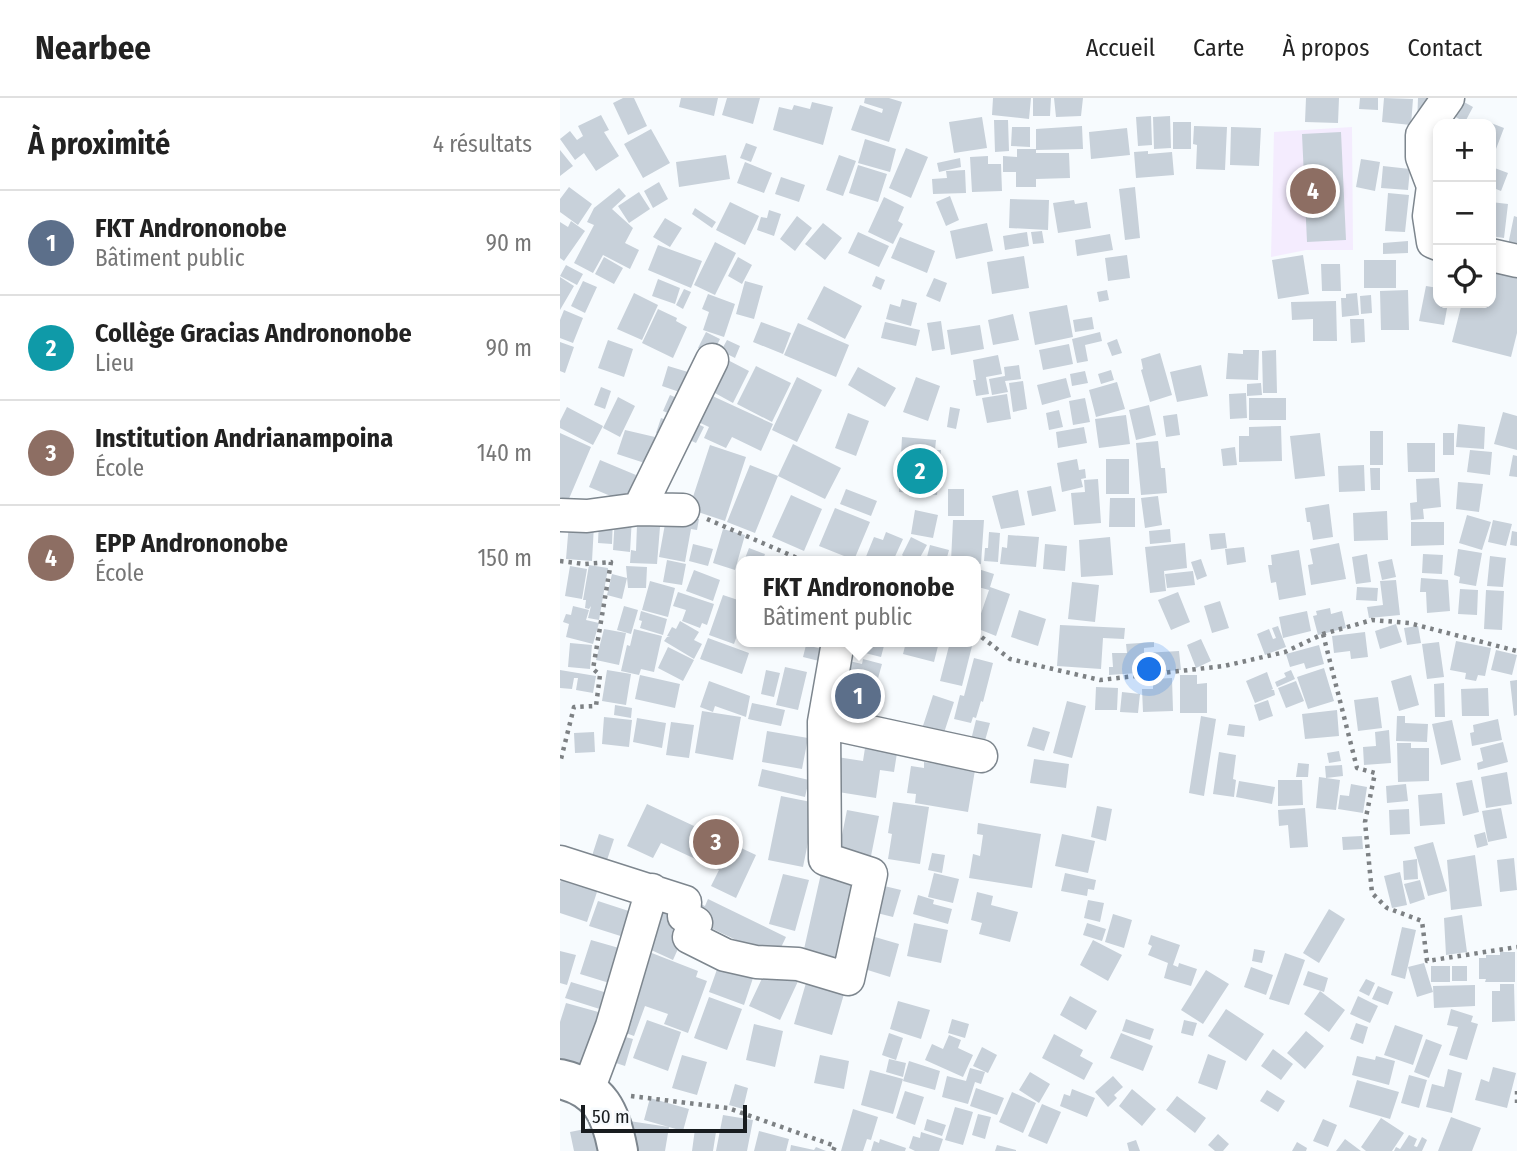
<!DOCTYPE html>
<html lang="fr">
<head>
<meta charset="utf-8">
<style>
	:root { --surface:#fff; --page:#f6f6f6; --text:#222; --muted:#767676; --line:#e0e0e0; --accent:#1a73e8 }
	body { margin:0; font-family:"Fira Sans Condensed",sans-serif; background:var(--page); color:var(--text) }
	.controls { position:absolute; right:21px; top:21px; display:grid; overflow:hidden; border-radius:14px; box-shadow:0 4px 10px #0003 }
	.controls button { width:63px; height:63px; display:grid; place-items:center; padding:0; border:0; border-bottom:2px solid var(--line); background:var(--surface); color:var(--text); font:35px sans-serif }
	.scale { position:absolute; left:21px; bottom:18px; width:166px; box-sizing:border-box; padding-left:7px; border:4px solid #181c1f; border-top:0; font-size:19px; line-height:24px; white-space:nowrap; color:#181c1f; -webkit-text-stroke:5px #f7fbfe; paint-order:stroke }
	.you { position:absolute; left:590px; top:572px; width:24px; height:24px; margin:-18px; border:5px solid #fff; border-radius:50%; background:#1a73e8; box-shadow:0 0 0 10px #1a73e833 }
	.badge { display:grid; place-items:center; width:46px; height:46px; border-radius:50%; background:var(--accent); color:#fff; font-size:23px; font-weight:700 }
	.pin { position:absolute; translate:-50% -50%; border:4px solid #fff; box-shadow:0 2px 7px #0006 }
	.popup { position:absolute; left:176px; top:458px; width:245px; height:91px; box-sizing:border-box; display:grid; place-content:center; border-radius:14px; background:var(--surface); filter:drop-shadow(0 2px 5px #0005); font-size:23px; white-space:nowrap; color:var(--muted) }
	.popup b { font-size:26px; color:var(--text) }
	.popup::after { content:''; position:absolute; left:50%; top:100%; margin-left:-14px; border:14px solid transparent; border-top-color:var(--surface) }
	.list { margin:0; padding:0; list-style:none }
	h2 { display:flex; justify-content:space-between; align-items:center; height:91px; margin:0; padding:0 28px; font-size:30px }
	h2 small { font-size:23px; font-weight:400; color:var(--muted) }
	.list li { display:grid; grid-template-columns:46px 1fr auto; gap:21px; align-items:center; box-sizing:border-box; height:105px; padding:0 28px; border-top:2px solid var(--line) }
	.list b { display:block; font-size:26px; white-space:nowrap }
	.list p { margin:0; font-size:23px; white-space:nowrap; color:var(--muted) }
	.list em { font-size:23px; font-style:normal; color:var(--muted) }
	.icon { flex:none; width:38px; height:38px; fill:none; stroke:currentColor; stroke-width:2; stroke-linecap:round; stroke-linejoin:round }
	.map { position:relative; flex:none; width:957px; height:1053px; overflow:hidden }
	header { display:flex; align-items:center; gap:42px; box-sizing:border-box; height:98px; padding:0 35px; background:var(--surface); border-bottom:2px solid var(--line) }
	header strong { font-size:33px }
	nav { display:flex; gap:38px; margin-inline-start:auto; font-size:24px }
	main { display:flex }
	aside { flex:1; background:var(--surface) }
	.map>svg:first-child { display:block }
	.education { fill:#f4ecfe }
	.building { fill:#c8d1da }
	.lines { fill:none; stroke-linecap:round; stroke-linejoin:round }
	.minor-casing { stroke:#7d868e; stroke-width:35 }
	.major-casing { stroke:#7d868e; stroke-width:42 }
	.path { stroke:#7d8184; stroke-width:4.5; stroke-dasharray:3.5 5; stroke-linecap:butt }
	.minor { stroke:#fff; stroke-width:32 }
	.major { stroke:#fff; stroke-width:38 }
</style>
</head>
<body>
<header>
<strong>Nearbee</strong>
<nav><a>Accueil</a><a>Carte</a><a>À propos</a><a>Contact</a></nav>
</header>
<main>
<aside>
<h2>À proximité<small>4 résultats</small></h2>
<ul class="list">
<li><span class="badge" style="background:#5c6f8a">1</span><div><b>FKT Andrononobe</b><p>Bâtiment public</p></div><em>90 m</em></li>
<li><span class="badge" style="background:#0f9aa8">2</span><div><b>Collège Gracias Andrononobe</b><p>Lieu</p></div><em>90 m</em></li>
<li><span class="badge" style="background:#8d6e63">3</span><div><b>Institution Andrianampoina</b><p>École</p></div><em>140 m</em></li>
<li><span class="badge" style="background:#8d6e63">4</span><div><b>EPP Andrononobe</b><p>École</p></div><em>150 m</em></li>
</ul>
</aside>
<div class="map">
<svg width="957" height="1053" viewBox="0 0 957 1053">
	<rect width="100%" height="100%" fill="#f7fbfe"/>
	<path class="education" d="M792,29l1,123h-47l-35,7 3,-125z"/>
	<path class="building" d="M63,0h11l13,28 -19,9 -15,-32z
		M121,0h37l-4,18 -35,-9z
		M167,0h33l-7,26 -31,-9z
		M305,0h24l13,4 -13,40 -38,-12 9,-25 22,8 1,-4 -19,-6z
		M433,0h38l-2,21 -37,-4z
		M473,0h18l-1,18h-17z
		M494,0h29l-2,18 -25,1z
		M746,0h33l-1,25 -33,-1z
		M800,0h18v12l-19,-1z
		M824,0l29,1 -2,26 -29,-3z
		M858,0h25l-26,28z
		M897,0l16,9 -8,15 -19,-10z
		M252,4l21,5 -10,38 -50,-15 6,-23 13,3 2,-5 16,4z
		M41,17l8,15 -5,2 15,24 -23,15 -12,-18 -9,7 -15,-21 10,-8 7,9 6,-4 -5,-10z
		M591,18l1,29 -14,1 -2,-29z
		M610,18l1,32 -17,1 -1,-32z
		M422,19l5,31 -33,5 -5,-31z
		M434,22h14l1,31 -14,1z
		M613,24h18v27h-18z
		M931,25l13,5 -8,21 -5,-2z
		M522,28l1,23 -47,1v-21z
		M634,28l33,1 -2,43 -29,-1 1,-24 -4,-1z
		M452,29h18v20l-19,-1z
		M671,29l30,1 -2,38 -29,-1z
		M567,30l3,27 -39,4 -2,-27z
		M91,31l19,34 -27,15 -19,-34z
		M781,34l5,108 -39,2 -5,-108z
		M305,41l31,10 -6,23 -32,-9z
		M186,45l11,4 -6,15 -11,-4z
		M346,50l22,9 -17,41 -22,-10z
		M457,51h19v4h33l1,25 -34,1v8h-20v-15h-13v-16l14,1z
		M0,52l13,16 -13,10z
		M588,53v3l24,-2 2,23 -38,3 -2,-26z
		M166,57l4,24 -51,8 -3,-25z
		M279,57l17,6 -13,35 -17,-6z
		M428,58v8h13l1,27 -30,1 -2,-35z
		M400,60l1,9 -22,5 -2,-9z
		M801,61l19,3 -5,29 -19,-4z
		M185,64l27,11 -8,20 -27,-10z
		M298,67l29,9 -9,28 -29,-9z
		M823,68l27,3 -2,21 -27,-2z
		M932,69l16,6 -7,18 -10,-4z
		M405,72l1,23 -33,1 -1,-15 15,-1 -1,-7z
		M221,79l24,8 -6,17 -24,-8z
		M99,84l9,17 -15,9 -9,-17z
		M9,89l23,17 -14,21 -18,-13v-13z
		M575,89l5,51 -15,2 -6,-51z
		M59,90l7,8 -14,13 21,19 -8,15 14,7 -9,19 -27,-14 -10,18 -19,-10 20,-38 -7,-3 7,-14z
		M79,94l11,17 -21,14 -11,-17z
		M828,95l21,2 -4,37 -20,-1z
		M390,98l9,24 -13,6 -10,-24z
		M324,99l20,10 -6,14 5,3 -10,20 -25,-12z
		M450,101l39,1 -1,30 -39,-2z
		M514,102l1,4 12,-2 4,26 -33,5 -5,-30z
		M170,104l29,14 -14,29 -29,-15z
		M931,104l17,2 -4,34 -13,-2z
		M135,110l21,14 -4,6 -20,-14z
		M209,112l12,4 -7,22 -17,-6 4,-13 6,1z
		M237,118l15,12 -17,23 -15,-12z
		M954,118l3,1v30l-9,-2z
		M105,120l17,10 -12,19 -17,-10z
		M11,123l14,10 -21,30 -4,-3v-36l8,5z
		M263,125l19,15 -17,22 -20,-16z
		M427,125l6,28 -37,8 -6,-28z
		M482,133l2,12 -11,1 -2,-12z
		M298,134l31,14 -10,21 -31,-14z
		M467,134l2,14 -24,4 -2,-14z
		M550,136l3,16 -36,6 -2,-16z
		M340,139l35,14 -8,22 -36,-15z
		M848,143v12l-25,1v-11z
		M155,144l21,11 -21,42 -21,-10z
		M98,147l44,16 -11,27 -43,-18z
		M567,157l3,23 -22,3 -3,-23z
		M743,157l6,39 -31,5 -6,-39z
		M464,158l5,32 -37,6 -5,-32z
		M44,159l19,11 -9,16 -19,-10z
		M178,159l14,8 -10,19 -14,-8z
		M804,162h32v28h-32z
		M931,165l26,7v63l-6,24 -59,-15 10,-39h29z
		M761,166h19l1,27h-19z
		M6,167l17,9 -6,11 -17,-9z
		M316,178l9,4 -4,10 -9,-4z
		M0,179l14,9 -14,24z
		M374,180l13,5 -7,19 -14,-6z
		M98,181l22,9 -5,16 -23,-8z
		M23,183l14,6 -12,26 -14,-7z
		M185,183l18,5 -9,33 -18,-5z
		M264,188l38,20 -17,33 -38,-20z
		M866,188l12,2v15h10l-4,22 -25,-4z
		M124,191l7,3 -8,17 -7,-4z
		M547,192l2,10 -10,2 -2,-10z
		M848,192l1,40h-28l-1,-39z
		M74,195l24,12 -16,35 -25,-11z
		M797,195l2,22 -17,2 -1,-19h5v-4z
		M148,196l27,10 -11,33 -21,-7 6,-18 -7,-3z
		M811,197l1,18 -11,1 -1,-18z
		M342,201l15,4 -6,23 -25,-7 4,-15 10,3z
		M776,203l1,40h-24v-22l-21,1 -1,-18z
		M507,207l6,32 -38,8 -6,-33z
		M98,211l19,9 -1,3 11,6 -14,31 -31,-15z
		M4,212l19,8 -10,25 -13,-5v-18z
		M453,216l6,26 -26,5 -5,-25z
		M532,219l2,12 -19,3 -2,-12z
		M790,221h14l1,23 -14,1z
		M381,223l4,28 -13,2 -5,-28z
		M201,224l30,11 -8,21 -30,-12z
		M325,224l35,8 -4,16 -35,-8z
		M238,225l51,22 -13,32 -52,-22z
		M420,227l4,24 -33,6 -4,-25z
		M146,234l14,7 -8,16 -14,-7z
		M540,234l2,9 -17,4 3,16 -11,2 -5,-24z
		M557,241l5,14 -10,3 -5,-13z
		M48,242l25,9 -9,28 -26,-9z
		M167,242l13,6 -5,12 -14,-7z
		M0,244l14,5 -9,26 -5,-2z
		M509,246l4,20 -30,6 -4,-20z
		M683,252h16l-1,30 -32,-1 2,-26 15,1z
		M716,252l1,43h-14l-1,-42z
		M600,255l12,42 -22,7 -9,-32 2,-1 -2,-10z
		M438,257l4,19 -16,3 3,17 -13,2 -3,-16h3l-3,-20z
		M160,258l29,15 -16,32 -29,-16z
		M459,267l2,14 -16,2 3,11 -16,3 -3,-16 16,-3 -1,-9z
		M641,267l7,31 -31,6 -7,-30z
		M108,268l30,9 -7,21 -29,-10z
		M196,268l35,17 -19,39 -35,-18z
		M298,269l38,21 -11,19 -37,-22z
		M551,272l3,10 -13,4 -3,-10z
		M525,273l3,12 -16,3 -2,-12z
		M237,279l25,13 -25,52 -25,-12z
		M356,279l24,9 -12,35 -25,-9z
		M506,280l5,19 -29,8 -5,-20z
		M463,283l4,28 -14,3 -4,-29z
		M557,284l8,27 -29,8 -7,-27z
		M701,285l1,12 -15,1v-12z
		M41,289l10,4 -6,18 -11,-4z
		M146,295l67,31 -12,27 -29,-14 -6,11 -22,-10 5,-11 -15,-7z
		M686,295l1,25 -17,1 -1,-25z
		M447,296l4,25 -24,4 -5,-25z
		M110,297l16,7 -6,16 -17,-7z
		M58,299l17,9 -15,31 -17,-9z
		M525,300l5,24 -17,3 -4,-24z
		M689,300h37v22h-37z
		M589,307l7,30 -20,5 -7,-30z
		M7,309l36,19 -10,19 -33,-17v-7z
		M390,309l10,2 -4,20 -9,-2z
		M499,312l4,17 -14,3 -3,-17z
		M943,314l14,4v34l-23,-6z
		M288,315l21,8 -13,35 -21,-8z
		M617,316l3,21 -14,2 -3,-21z
		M566,317l4,29 -31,4 -4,-29z
		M101,320l13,5 -4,14 -14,-4z
		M125,320l19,9 -8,16 -19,-9z
		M898,326l27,3 -1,22 -28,-2z
		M721,328l1,35 -43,1v-26h10v-9z
		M524,329l3,16 -29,5 -2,-16z
		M65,332l30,7 -2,5 11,4 -7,21 -40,-13z
		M810,333h13v34h-13z
		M0,335l31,14 -23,54 -8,-4z
		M760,335l5,43 -30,3 -5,-43z
		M883,335h11v22h-11z
		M342,339l34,3 -1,10h6l-4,45 -38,-3z
		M598,343l3,27h4l2,25 -26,2 -5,-52z
		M847,345h28v29h-27z
		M233,346l48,24 -16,31 -47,-23z
		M150,347l36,12 -21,64 -36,-12z
		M675,349l2,18 -14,1 -2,-17z
		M910,352l22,2 -2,23 -23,-3z
		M953,357l4,1v21l-8,-1z
		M517,361l2,11 6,-1 1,9 -5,1 2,8 -21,5 -5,-29z
		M546,361h23v35h-23z
		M40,362l36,15 -11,27 -36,-15z
		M190,367l28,11 -23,57 -28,-11z
		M804,367l1,26 -26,1 -1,-26z
		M810,370h10v22h-9z
		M879,380l2,29 -18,2 1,10 -13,1 -1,-17 7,-1 -1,-23z
		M538,381l3,44 -27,2 -3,-32 14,-1 -1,-12z
		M898,384l25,2 -4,28 -23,-3z
		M491,388l5,25 -24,5 -5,-25z
		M286,391l31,12 -6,15 -31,-12z
		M388,391h16v27h-16z
		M458,392l7,35 -24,4 -9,-33z
		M231,397l31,14 -18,42 -32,-14z
		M598,398l4,29 -17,3 -4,-30z
		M550,400h25v29h-26z
		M769,406l4,33 -20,3 -3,-18h-3l-2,-14z
		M275,410l35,14 -16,38 -35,-14z
		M355,412l23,5 -5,23 -22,-4z
		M827,413l1,29 -34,1 -1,-28z
		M107,415l32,6 -2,11 -6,-1 -6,33 -26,-5z
		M907,417l24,7 -9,28 -23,-7z
		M55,418l17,1 -2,35 -17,-2z
		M39,419h14l-1,27 -14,-1z
		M393,422h31l-3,44h-6v-3h-24z
		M933,422l19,4 -6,22 -18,-4z
		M851,424h33v23l-33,1z
		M9,425l25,2 -2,36 -26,-2z
		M77,427l23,2 -3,37 -27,-1 1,-13 5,1z
		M163,431l22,6 -10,35 -22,-7z
		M610,431l1,13 -21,2 -1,-13z
		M952,433l5,1v14l-7,-1z
		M326,434l17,7 -10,22h-23l-5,-2 9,-22 9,3z
		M429,434l11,1 -2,29 -14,-1 1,-13h3z
		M665,435l2,15 -16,2 -2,-16z
		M448,437l31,2 -3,30 -36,-3 2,-17 5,1z
		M351,439l16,8 -9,16h-16l2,-4 -2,-2z
		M550,439l3,38 -32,2 -2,-37z
		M625,445l2,25 -23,3 2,20 -16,2 -5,-46z
		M779,445l7,36 -35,6 -3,-20 5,-1 -3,-15z
		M133,446l20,5 -5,17 -19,-5z
		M485,446l22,2 -2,25 -22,-2z
		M370,447l19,5 -3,11h-20z
		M684,449l2,15 -19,3 -2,-16z
		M189,450l16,6 -1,3 11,4h-31z
		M898,451l24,4 -6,33 -17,-3 1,-6 -6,-2z
		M739,452l7,45 -27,5 -3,-18 -5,1 -3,-18h4l-1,-10z
		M807,456l4,28 -15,2 -4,-27z
		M863,456l20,1 -1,19 -20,-1z
		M930,458l16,2 -3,29 -16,-1z
		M641,461l6,17 -10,4 -6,-18z
		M832,461l4,18 -14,3 -4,-18z
		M107,462l19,4 -4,21 -19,-3z
		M29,467l19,3 -9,52 -11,-2 3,-12 -2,3 -4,-1 1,-8h-3z
		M10,468l17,3 -5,30 -17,-3z
		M66,468l21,1 -1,21h-18z
		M415,470l19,6 -4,13 20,7 -14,42 -20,-8 13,-38 -11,-3 -3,7z
		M134,472l26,10 -7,21 -27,-10z
		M633,473l2,14 -28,3 -2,-14z
		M52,476l15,4 -5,21 -15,-4z
		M861,480l27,2 2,31 -23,2 -1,-21h-6z
		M836,482l4,35 -31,3 -2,-11 16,-2 -3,-24z
		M90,483l25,7 -7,29 -26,-7z
		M512,484l27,3 -4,37 -27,-3z
		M797,489l21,1 -1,13 -21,-1z
		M900,491l18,1 -1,25 -19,-1z
		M926,492l18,1 -2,39 -18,-1z
		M118,494l36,12 -7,21 -5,-2 -2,5 -18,-7 4,-11 -13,-4z
		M618,494l12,30 -19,8 -13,-30z
		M163,497l18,6v23l-7,20 -25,-9z
		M660,503l9,27 -17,5 -8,-27z
		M13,508l16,4 -3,10 13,3 -6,21 -27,-7 3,-13 -6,-2 3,-8 5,1z
		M64,508l14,4 -7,24 -14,-4z
		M770,510l1,6 11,-3 4,17 -28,7 -5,-19 4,-1 -1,-4z
		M459,512l27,9 -8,27 -27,-9z
		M81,513l26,8 -4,16 -23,-7 2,-7 -3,-1z
		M747,513l4,20 -28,7 -4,-21z
		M120,523l19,11 -5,8 8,4 -8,15 -30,-18 3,-4h3l-3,-1 5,-9 4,2z
		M836,526l6,18 -22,7 -5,-18z
		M500,527l65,3 -1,11 -21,-1 -2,31 -44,-3z
		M718,528l8,21 -21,8 -8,-21 12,-5 4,10 3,-1 -4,-10z
		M858,528l3,17 -14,2 -3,-17z
		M44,531l22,4 -7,32 -23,-5z
		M74,531l28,7 -8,36 -13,-3 -2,6 -18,-4 6,-26 3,1z
		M805,534l3,25 -17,2 -1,-8 -16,2 -2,-17z
		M148,540l41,15 -7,21 -42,-15z
		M641,541l10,22 -15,7 -9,-23z
		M896,543l35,7 -6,28 -7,-1 -2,6 -11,-2 1,-6 -16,-3z
		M303,544h22l-4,15 -20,-5z
		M346,544h33l-5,20 -31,-8z
		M390,544h23l-11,44 -22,-5z
		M594,544v5l-10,1v5l35,-2 2,19 -72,5v-8h4l-1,-14h15l-1,-9z
		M879,544l5,35 -17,2 -5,-35z
		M10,545l22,2 -2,24 -22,-2z
		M246,547l20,5 -3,12 -20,-5z
		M759,547l5,19 -18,5 -2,-6 -14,4 -4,-13z
		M108,549l26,13 -11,21 -25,-13z
		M936,552l21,5 -5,20 -21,-5z
		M414,560l19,5 -10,39 -2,-1 -5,17 -3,-1 -2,6 -17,-4 6,-24 4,1z
		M281,561l21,5 1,-5 19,5 -7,25 -19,-5 -1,4 -20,-5z
		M225,569l22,5 -9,38 -22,-5z
		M764,570l10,33 -26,8 -11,-32z
		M0,572l36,6 -3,17 -17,-3 2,-12h-4l-2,11 -12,-1z
		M47,572l24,4 -5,31 -24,-4z
		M206,572l14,3 -6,24 -13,-3z
		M731,572l4,9 -18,8 -2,-5 11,-5 -2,-4z
		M707,574l6,17 -2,1h3l1,5 -20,8 -9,-22z
		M80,577l40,9 -5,24 -40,-9z
		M620,577h17v9l10,-1v30h-27z
		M851,577l8,30 -20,6 -8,-30z
		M612,580l1,33 -30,1 -1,-23h11v-10z
		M957,582v35l-3,1 -4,-35z
		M149,583l41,15 -4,21 -31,-11 -2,6 -13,-5z
		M736,583l8,20 -18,7 -8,-20z
		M884,585l1,34h-10l-1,-33z
		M282,589l29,7 -5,18 -29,-8z
		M536,589l22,1 -1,22h-22z
		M928,590l1,28h-27l-1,-27z
		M562,594l18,2 -2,19 -18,-1z
		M373,597l21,7 -13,40 -21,-7z
		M818,599l4,31 -24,3 -4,-31z
		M708,602l5,16 -14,5 -5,-16z
		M507,603l19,5 -14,52 -19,-5z
		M192,605l33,7 -4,16 -33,-7z
		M55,607l17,3 -1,10 -17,-3z
		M777,612l2,26 -34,3 -3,-25z
		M142,613l39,6 -8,43 -38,-7z
		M641,618l15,3 -12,77 -15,-3z
		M837,618h8v7l23,1 -1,18 -31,-1z
		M44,619l28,3 -3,27 -27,-3z
		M77,620l29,5 -4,25 -29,-6z
		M938,621l4,21 -30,6 -2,-13 4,-1 -1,-7z
		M416,622l14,3 -6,21 -13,-4z
		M892,622l9,40 -20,5 -9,-41z
		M111,624l23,3 -5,33 -23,-3z
		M669,626l16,2 -1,11 -17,-2z
		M473,629l17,5 -6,19 -17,-5z
		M829,632l2,33 -27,2 -1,-18 13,-1 -1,-14z
		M207,633l41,7 -6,31 -40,-7z
		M34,634l1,20 -20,1 -1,-20z
		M307,637l32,5 -5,32 -14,-2 -4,28 -44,-7 5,-34 26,4z
		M943,644l5,20 -30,8 -1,-7 6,-2 -3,-13z
		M837,645h14v5h18v33l-31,1z
		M779,653l2,10 -12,2 -2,-10z
		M659,654l17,3 -3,24 3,1 -2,17 -21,-3z
		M474,661l35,5 -3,24 -36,-5z
		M364,664l51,8 -7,42 -53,-9 1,-9 -9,-1 4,-27 13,2z
		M738,665l11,1 -1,13h-12z
		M782,667l1,11 -17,2 -1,-12z
		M202,671l47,11 -4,17 -47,-11z
		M947,674l5,32 -26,4 -5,-31z
		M759,679l21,3 -4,30 -20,-2z
		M718,682h24l1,25 -25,1z
		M912,682l7,32 -16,4 -7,-33z
		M679,683l36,6 -3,17 -36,-7z
		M791,686l16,3 -4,26 -25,-4 2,-14 9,1z
		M846,686l2,17 -21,2 -1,-17z
		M882,695l3,31 -25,2 -2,-31z
		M221,698l35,7 -13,64 -35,-7z
		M333,704l36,5 -9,57 -32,-5 4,-25 -4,-1z
		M87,706l109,51 -20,43 -25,-12 8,-16 -58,-27 -8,15 -26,-12z
		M537,708l15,3 -6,32 -15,-4z
		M745,710l3,39 -18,1 -2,-23 -9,1 -1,-16z
		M941,710l6,30 -19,4 -6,-31z
		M849,711l1,25 -20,1 -1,-25z
		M287,712l32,6 -8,40 -32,-6z
		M418,725l63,11 -9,54 -63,-10 4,-24 7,2 3,-21 -6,-1z
		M925,734l3,13 -11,3 -3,-13z
		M39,736l15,5 -9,27 -15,-4z
		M502,736l33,7 -7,32 -33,-7z
		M802,738l1,13 -20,1 -1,-13z
		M873,744l14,49 -19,5 -14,-49z
		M372,755l13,2 -3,18 -14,-3z
		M915,757l7,51 -31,4 -4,-50z
		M954,760l3,32 -17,2 -3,-32z
		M857,761l1,20 -14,1 -1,-19z
		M262,771l37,9 -20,88 -37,-8z
		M840,774l7,33 -15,3 -8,-32z
		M374,775l25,6 -6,24 -25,-6z
		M505,775l31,7 -2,10 -6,-1 -1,7 -26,-5z
		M223,776l26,6 -14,51 -26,-7z
		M2,779l36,12 -11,33 -27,-9v-30z
		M860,782l5,19 -15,5 -6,-20z
		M320,787l21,5 -8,27 -20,-5z
		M417,794l16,4 -2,9 27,7 -8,30 -31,-8 3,-11 -11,-3z
		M358,797l16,5 -1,4 19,5 -4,15 -35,-10z
		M148,801l78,38 -12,25 -23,-15 -53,-25 -6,-22 13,6z
		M528,802l16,3 -4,19 -16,-4z
		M38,803l40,13 -8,25 -41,-13z
		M98,804l32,20 -17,38 -24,-11 8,-17 -10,-5z
		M769,811l16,10 -26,44 -16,-10z
		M553,816l19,6 -8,28 -19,-6z
		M902,817l5,37 -21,3 -2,-37z
		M354,825l34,7 -7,33 -34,-7z
		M527,825l19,6 -4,12 -19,-6z
		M842,829l14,3 -11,49 -14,-4z
		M308,837l31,9 -9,33 -32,-10z
		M591,837l29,10 -7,20 5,2 1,-4 18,6 -6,17 -27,-8 4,-15 -20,-8 4,-9 -4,-2z
		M31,842l35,10 -10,35 -36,-11z
		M533,842l29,15 -14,26 -28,-16z
		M694,851l11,2 -3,12 -10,-2z
		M84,852l54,21 -2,6 11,4 -19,52 -24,-9 4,-10 -23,-8 -11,30 -19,-7z
		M0,853l16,4 -9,30 -7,-2z
		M940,854h15v30h-30l1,-3h-7v-21h7v-3h14z
		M725,855l20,7 -16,45 -20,-6z
		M161,860l33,17 -10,30 -35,-13z
		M864,865l9,29 -16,5 -9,-30z
		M871,868h19v16h-19z
		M892,868h15v15h-15z
		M691,869l22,8 -7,20 -22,-8z
		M207,870l33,9 -20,43 -31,-14z
		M646,872l23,14 -26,40 -22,-14z
		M748,873l20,7 -4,14 -21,-7z
		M806,881l9,4 -6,13 -10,-5z
		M11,884l43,13 -5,17 -44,-14z
		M246,885l38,11 -12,41 -38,-11z
		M940,886h14l1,37 -23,1v-31h8z
		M915,887v21l-41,2 -1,-22z
		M818,888l15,6 -5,13 -16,-6z
		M760,893l25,19 -16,22 -25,-18z
		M510,898l27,15 -11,19 -26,-15z
		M798,898l20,10 -8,17 -20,-9z
		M149,899l33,12 -15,41 -33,-12z
		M338,903l32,9 -9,29 -31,-10z
		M6,905l36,10 -16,54 -26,-8v-37z
		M666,911l38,25 -18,27 -38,-25z
		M891,911l22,7 -2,6 7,2 -11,36 -18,-5 9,-28 -11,-2z
		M392,921l17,5 -4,14 -17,-5z
		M566,921l28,10 -4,11 -28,-9z
		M87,922l34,12 -13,39 -35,-13z
		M624,922l13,3 -4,13 -12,-3z
		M796,925l12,4 -5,17 -13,-5z
		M194,926l29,7 -8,36 -29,-7z
		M835,927l28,10 -10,30 -29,-10z
		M746,933l18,15 -19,23 -18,-16z
		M329,935l14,5 -7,22 -14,-5z
		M561,935l32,13 -10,25 -33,-13z
		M54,936l19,5 -8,27 -18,-6z
		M494,936l29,16 -3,6 13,7 -9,17 -42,-22z
		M389,937l12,5 -3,8 15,7 -10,22 -38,-17 7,-16 11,5z
		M866,941l16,6 -13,33 -15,-6z
		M422,949l15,8 -9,18 -15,-7z
		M713,951l20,15 -12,16 -20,-14z
		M648,956l18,7 -9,29 -19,-7z
		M122,957l25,7 -10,33 -25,-7z
		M260,957l29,6 -5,28 -30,-6z
		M797,958l18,4 1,-4 19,5 -6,24 -37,-10z
		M329,961l17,4 -3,14 -17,-5z
		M349,963l31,10 -5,19 -32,-9z
		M933,969l23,6 -9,35 -32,-8 6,-21 8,3z
		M410,970l15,4 -4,12 -6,-2 -7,22 -26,-7 5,-21 19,5z
		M888,971l14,4 -10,40 -26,-6 6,-23 12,3z
		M310,972l33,9 -10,35 -32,-9z
		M470,974l20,12 -11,19 -20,-13z
		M849,977l18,5 -8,28 -18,-5z
		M553,978l10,11 -9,8 3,3 -9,9 -13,-15z
		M797,982l42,12 -9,27 -41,-12z
		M175,986l13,4 -5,21 -14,-4z
		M416,990l28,10 -7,17 -27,-9z
		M512,991l23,9 -8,19 -27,-11 4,-12 6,2z
		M572,991l24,20 -14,17 -23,-20z
		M707,992l18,11 -7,11 -18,-11z
		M345,993l19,6 -9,28 -19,-7z
		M452,994l24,11 -13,30 -24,-11z
		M617,998l29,22 -11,15 -29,-23z
		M90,1000l39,11 -6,22 -39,-11z
		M482,1006l19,8 -14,32 -19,-8z
		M395,1009l18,5 -10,33 -18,-5z
		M293,1011l25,8 -7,23 -4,-1 -4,12h-22z
		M418,1016l13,3 -6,22 -13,-4z
		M163,1017l30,5 -6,31h-31z
		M891,1019l30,11 -9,23h-34z
		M821,1020l23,15 -12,18h-26l-5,-4z
		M367,1021l19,6 -4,11 -18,-6z
		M763,1021l14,6 -9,22 -15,-6z
		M69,1023l40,6 -4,24h-40z
		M35,1029l4,24h-25l-4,-19z
		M135,1031l21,3 -3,19h-21z
		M199,1033l30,8 -3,12h-32z
		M361,1034l22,7 -4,12h-24l-6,-3 4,-12 7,2z
		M658,1036l11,10 -6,7h-8l-7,-6z
		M849,1037l8,4 -3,7 3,1 5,-10 5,3 -5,11h-28l2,-4 4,2z
		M320,1041l26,9 -1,3h-34l3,-10 5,2z
		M785,1041l16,12h-25z
		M576,1042l4,11h-11l-2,-8z
		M737,1044l10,6 -1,3h-14z
		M231,1047l23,5 2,-3 10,4h-36z
		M437,1047l19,5v1h-21z"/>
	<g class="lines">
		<g class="minor-casing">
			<path id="minor" d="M878,146l-5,-2 -4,-26 4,-30 -11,-29v-22l26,-37
				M931,157l26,6
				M79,411l73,-149
				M0,417l27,1 52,-7 44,1
				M264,624l14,-80
				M0,764l125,40 -1,14 12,7 -7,14 36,18 31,7 42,2 50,15 23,-105 -46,-15 -1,-137 157,34
				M28,992l24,-64 40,-136"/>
		</g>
		<g class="major-casing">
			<path id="major" d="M0,981c40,9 51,34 58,72"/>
		</g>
		<path class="path" d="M147,421l97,42
			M0,463l24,3 27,-2 -18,107 7,6 -4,31 -22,1 -14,56
			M415,534l35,27 90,21 124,-14 61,-14 38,-18 49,-14 37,3 108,28
			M763,536l34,134 18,5 -10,49 7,71 15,15 35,13 5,40 90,-14
			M957,993v16
			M71,998l97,12 107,38 -2,5"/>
		<use href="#minor" class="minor"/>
		<use href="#major" class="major"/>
	</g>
</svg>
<div class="controls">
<button>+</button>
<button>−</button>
<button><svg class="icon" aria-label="locate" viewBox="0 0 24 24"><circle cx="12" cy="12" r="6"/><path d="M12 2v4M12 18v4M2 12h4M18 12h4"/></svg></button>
</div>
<div class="scale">50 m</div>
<div class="you"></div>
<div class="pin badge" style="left:298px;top:598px;background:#5c6f8a">1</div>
<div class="popup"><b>FKT Andrononobe</b>Bâtiment public</div>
<div class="pin badge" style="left:360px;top:373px;background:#0f9aa8">2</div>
<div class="pin badge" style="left:156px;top:744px;background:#8d6e63">3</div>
<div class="pin badge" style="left:753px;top:93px;background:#8d6e63">4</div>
</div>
</main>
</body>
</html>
